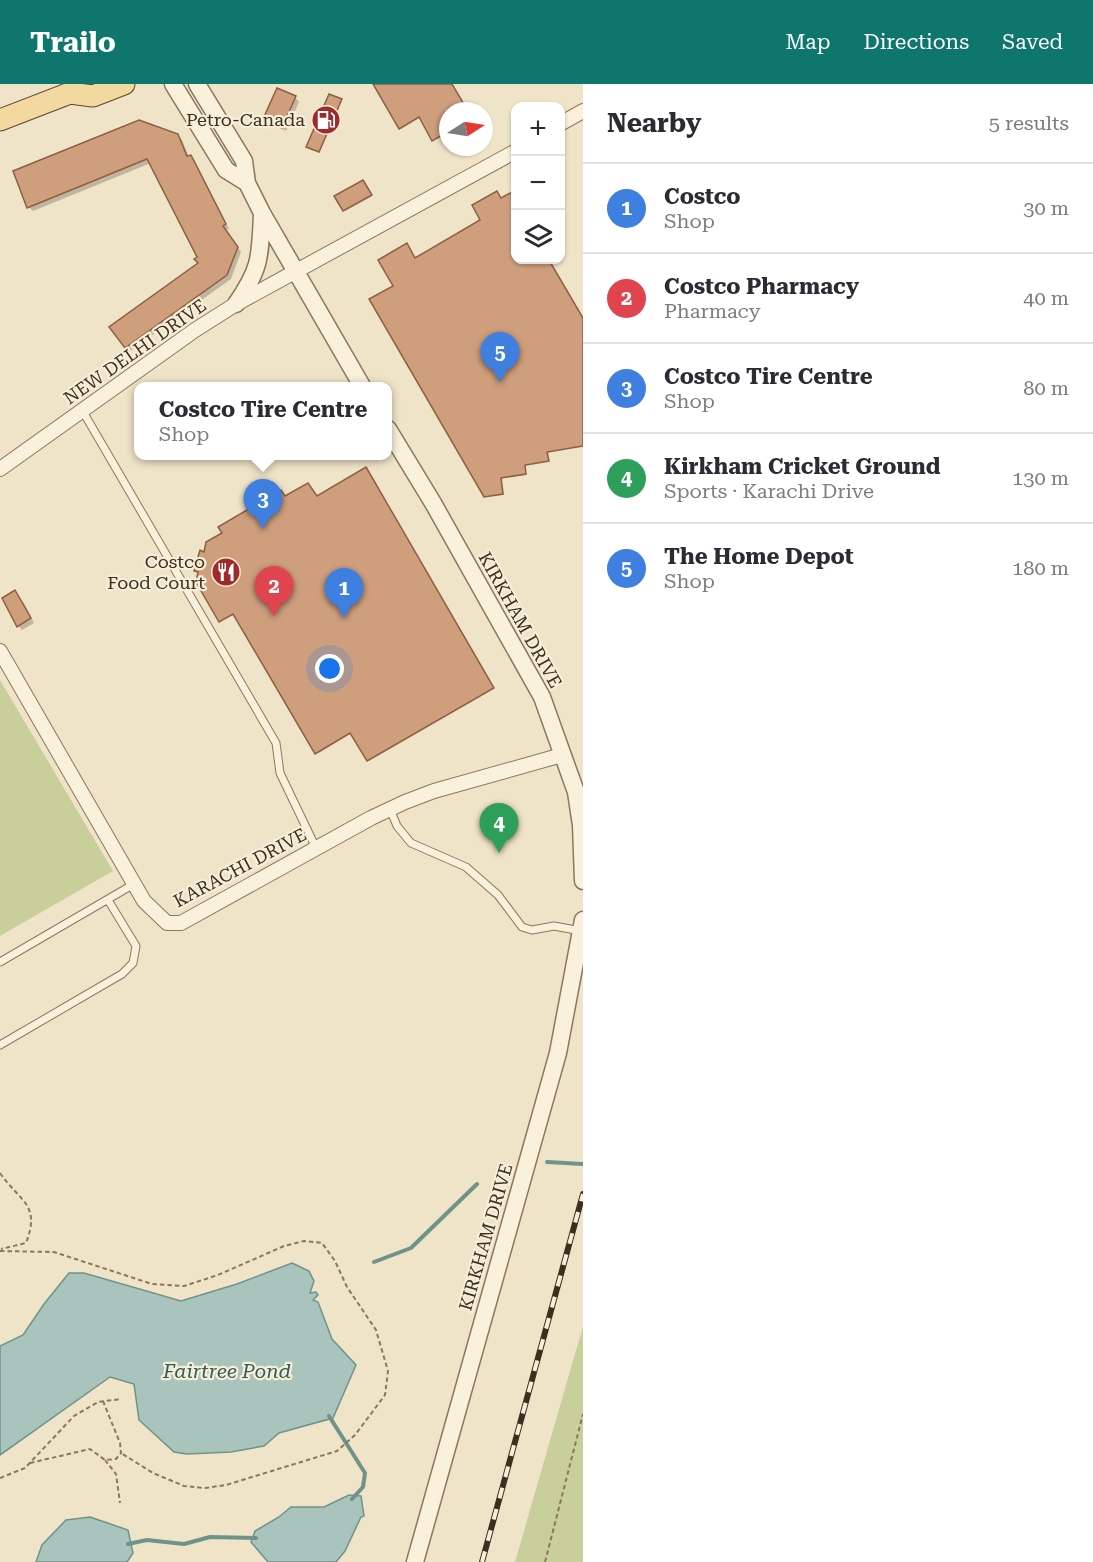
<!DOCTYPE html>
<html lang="en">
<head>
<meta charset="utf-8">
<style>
	:root { --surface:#fff; --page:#f7f7f7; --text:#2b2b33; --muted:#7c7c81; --line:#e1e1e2; --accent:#0f766e }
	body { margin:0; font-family:"Roboto Serif",serif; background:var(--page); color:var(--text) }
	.controls { position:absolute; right:18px; top:18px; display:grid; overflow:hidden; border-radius:12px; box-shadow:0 2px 4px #0004 }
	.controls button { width:54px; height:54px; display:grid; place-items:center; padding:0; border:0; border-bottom:2px solid var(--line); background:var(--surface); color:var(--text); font:30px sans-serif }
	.compass { position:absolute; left:439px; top:18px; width:54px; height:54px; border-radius:50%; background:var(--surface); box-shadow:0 2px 4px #0004; rotate:78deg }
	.you { position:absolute; left:330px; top:585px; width:21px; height:21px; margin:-15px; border:4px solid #fff; border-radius:50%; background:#1a73e8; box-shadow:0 0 0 9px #1a73e833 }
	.badge { display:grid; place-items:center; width:39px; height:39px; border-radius:50%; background:var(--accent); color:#fff; font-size:20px; font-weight:700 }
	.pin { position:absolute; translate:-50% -50px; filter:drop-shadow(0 2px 3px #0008) }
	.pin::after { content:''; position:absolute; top:32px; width:21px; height:18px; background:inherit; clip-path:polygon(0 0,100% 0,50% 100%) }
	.popup { position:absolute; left:134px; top:298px; width:258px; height:78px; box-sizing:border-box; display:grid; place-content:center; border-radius:12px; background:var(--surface); filter:drop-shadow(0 2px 4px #0005); font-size:20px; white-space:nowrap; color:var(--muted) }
	.popup b { font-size:22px; color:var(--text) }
	.popup::after { content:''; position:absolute; left:50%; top:100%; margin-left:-12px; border:12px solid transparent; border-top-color:var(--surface) }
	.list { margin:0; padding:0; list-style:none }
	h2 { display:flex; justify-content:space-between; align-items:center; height:78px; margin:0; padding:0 24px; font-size:26px }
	h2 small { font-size:20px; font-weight:400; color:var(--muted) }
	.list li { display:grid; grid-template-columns:39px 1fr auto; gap:18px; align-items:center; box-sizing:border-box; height:90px; padding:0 24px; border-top:2px solid var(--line) }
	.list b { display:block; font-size:22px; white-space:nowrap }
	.list p { margin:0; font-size:20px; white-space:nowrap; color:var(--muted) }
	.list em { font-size:20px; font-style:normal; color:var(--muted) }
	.icon { flex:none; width:33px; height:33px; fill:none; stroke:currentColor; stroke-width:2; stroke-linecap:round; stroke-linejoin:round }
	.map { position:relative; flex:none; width:583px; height:1478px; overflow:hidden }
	header { display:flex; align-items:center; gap:36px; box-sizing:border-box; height:84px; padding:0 30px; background:var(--accent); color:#fff }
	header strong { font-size:28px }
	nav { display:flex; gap:33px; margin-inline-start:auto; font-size:21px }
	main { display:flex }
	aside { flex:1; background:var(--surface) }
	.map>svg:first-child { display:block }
	.green { fill:#c9cf9b }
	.water { fill:#a9c4bc; stroke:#6f938a; stroke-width:1.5 }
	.shadow { fill:#0003 }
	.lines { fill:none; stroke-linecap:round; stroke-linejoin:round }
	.stream { stroke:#6f938a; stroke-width:4 }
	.building { fill:#cf9f7d; stroke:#8d5f41; stroke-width:1.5 }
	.service-casing { stroke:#8d765c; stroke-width:9 }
	.minor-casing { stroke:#8d765c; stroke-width:16 }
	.tertiary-casing { stroke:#8d765c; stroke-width:19 }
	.primary-casing { stroke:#5b4430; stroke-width:23 }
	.path { stroke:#8d765c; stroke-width:2; stroke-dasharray:4.5 3; stroke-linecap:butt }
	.service { stroke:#faf1dc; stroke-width:7 }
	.minor { stroke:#faf1dc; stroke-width:14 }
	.tertiary { stroke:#faf1dc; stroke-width:16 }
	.primary { stroke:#f3d9a0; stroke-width:21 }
	.rail-casing { stroke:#3d2e20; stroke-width:6 }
	.rail { stroke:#f7eed8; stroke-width:4; stroke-dasharray:11; stroke-linecap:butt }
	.labels { text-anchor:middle; stroke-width:4.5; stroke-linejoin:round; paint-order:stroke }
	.poi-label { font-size:18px; fill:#3d2e20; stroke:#f7eed8; text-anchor:end }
	.street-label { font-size:18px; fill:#3d2e20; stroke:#f7eed8 }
	.water-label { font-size:20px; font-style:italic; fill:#2f5d5a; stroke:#f7eed8 }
</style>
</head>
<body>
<header>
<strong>Trailo</strong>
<nav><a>Map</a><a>Directions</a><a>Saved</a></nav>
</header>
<main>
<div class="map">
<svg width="583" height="1478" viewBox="0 0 583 1478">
	<rect width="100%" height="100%" fill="#f0e4c8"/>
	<path class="green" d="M0,596l113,191 -113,65z
		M583,1242v236h-68z"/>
	<path class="water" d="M292,1179l17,8 5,10 -4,12 6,-1 2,3 -5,5 5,2 14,37 24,26 -23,53 -54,15 -15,13 -33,6 -44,2 -13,-2 -35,-32 -5,-36 -24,-7 -110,78v-109l23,-11 21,-31 25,-31h15l97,28 56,-17z
		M349,1411l12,1 3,20 -3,1 -16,34 -9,11h-68l-17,-20 4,-11 24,-14 12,-10h33z
		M90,1433l38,13 5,23 -6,9h-91l6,-17 24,-25z"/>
	<path class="shadow" d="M375,0h76l16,27h-19v22l-14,7 -13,-23 -20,12z
		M295,13l4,5 -13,29 -17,-8 -5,-4z
		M341,17l-21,51 -12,-5z
		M178,51l4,5 7,17 6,4 34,68 -3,1 15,22 -10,27 -101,72 -18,-24 88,-63 -1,-7 -48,-94 -118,48 -4,-4z
		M363,98l8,15 -26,14 -8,-14z
		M415,175l133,1 35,60v126l-36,7 2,9 -24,4 1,9 -24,3 2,17 -19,1 -90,-210z
		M366,385l127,220 -124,72 -17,-28 -35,21 -82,-140 -15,7 -15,-68 80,-56h31z
		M15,508l9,11 10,20 -12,7 -4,-4z"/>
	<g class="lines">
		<path class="stream" d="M547,1078l36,2
			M374,1178l37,-14 66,-64
			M329,1332l36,57 -2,14 -11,12
			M128,1460l19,-4 37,4 26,-7 46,1"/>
	</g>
	<path class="building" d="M373,0h79l16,27h-20v21l-16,9 -13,-24 -20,12z
		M277,4l19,8 -14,32 -19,-9z
		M329,10l13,5 -23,53 -13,-5z
		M139,36l39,14 9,22 4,-1 35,69 -3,2 15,21 -11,28 -102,73 -16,-21 89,-64 -4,-4 3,-2 -50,-98 -120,49 -14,-37z
		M363,96l9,15 -29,16 -9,-15z
		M516,106v70h33l34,58v128l-36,6 2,9 -24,4 1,9 -25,4 2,16 -19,3 -115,-198 24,-13 -15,-26 29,-17 8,15 65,-38 -8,-15 25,-14 4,7z
		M366,383l128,221 -127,73 -17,-28 -35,21 -82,-140 -14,8 -23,-40 2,-10 -4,-1 6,-21 4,2 2,-10 16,-9 -4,-6 63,-37 4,6 23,-13 9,13z
		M15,506l16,28 -14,9 -15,-29z"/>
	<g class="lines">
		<g class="service-casing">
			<path id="service" d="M82,326l194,333 4,30 36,75
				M390,725l7,17 14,17 55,24 32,28 24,32 10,3 22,-4 27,5
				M0,878l134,-78
				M0,961l122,-71 11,-11 3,-17 -28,-46"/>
		</g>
		<g class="minor-casing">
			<path id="minor" d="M560,40l23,-13
				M0,385l195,-139 41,-26 280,-153
				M0,567l144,250 23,22h14l190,-105 34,-16 29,-11 128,-36"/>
		</g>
		<g class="tertiary-casing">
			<path id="tertiary" d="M173,0l53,86 21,13
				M197,0l47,77 3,22 15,30 100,173
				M236,220c25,-36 24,-47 26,-90
				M388,345l45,74 109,194 34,95 5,33 2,56
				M415,1478l143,-509 25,-133"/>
		</g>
		<g class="primary-casing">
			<path id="primary" d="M0,36l70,-27 23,3 31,-12"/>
		</g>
		<path class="path" d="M0,1089c20,29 41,31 26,70l-25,6
			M0,1167l54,1 98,32 32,2 34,-11 66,-29 20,-5 18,2 13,18 12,26 29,43 12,41 -3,24 -30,40 -18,16 -111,34 -21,3 -21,-2 -31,-13 -32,-20
			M105,1376l11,14 4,29
			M30,1379l60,-14 15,11 11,-1 5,-6 -1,-10 -17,-42
			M0,1394l25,-10 49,-52 24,-14 23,-3
			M545,1478l38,-148"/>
		<use href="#service" class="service"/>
		<use href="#minor" class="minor"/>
		<use href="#tertiary" class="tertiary"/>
		<use href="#primary" class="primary"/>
		<g class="rail-casing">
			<path id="rail" d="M482,1478l101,-368"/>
		</g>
		<use href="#rail" class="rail"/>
	</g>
	<defs>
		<g id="fuel-disc" transform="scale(1.5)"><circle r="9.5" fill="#9e2a2b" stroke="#f7eed8"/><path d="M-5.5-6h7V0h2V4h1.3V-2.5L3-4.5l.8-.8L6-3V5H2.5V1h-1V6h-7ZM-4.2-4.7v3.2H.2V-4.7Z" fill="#fff"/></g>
		<g id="restaurant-disc" transform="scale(1.5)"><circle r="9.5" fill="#9e2a2b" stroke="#f7eed8"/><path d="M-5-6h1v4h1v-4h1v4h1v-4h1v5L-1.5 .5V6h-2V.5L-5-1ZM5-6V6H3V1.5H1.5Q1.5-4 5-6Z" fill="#fff"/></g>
	</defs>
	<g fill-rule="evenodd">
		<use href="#fuel-disc" x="326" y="36"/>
		<use href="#restaurant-disc" x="226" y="488"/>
	</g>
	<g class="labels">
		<g class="poi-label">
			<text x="305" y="42">Petro-Canada</text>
			<text x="205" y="484">Costco<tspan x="205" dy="21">Food Court</tspan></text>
		</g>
		<g class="street-label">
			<text transform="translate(135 268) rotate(-35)" y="6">NEW DELHI DRIVE</text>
			<text transform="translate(520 536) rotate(61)" y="6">KIRKHAM DRIVE</text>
			<text transform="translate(240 784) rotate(-28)" y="6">KARACHI DRIVE</text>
			<text transform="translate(486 1153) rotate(-74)" y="6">KIRKHAM DRIVE</text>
		</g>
		<g class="water-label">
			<text x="227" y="1294">Fairtree Pond</text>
		</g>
	</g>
</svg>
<div class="controls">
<button>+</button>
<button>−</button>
<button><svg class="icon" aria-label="layers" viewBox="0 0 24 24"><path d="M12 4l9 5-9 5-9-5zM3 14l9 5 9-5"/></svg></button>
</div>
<svg class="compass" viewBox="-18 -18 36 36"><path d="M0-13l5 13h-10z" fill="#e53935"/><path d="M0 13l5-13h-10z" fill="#7c7c81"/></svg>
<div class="you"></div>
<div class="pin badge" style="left:344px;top:534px;background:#3f7fe0">1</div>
<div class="pin badge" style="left:274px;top:532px;background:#e0444e">2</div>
<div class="pin badge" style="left:263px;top:445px;background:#3f7fe0">3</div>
<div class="popup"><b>Costco Tire Centre</b>Shop</div>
<div class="pin badge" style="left:499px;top:769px;background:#2e9e5b">4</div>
<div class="pin badge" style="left:500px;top:298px;background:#3f7fe0">5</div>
</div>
<aside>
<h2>Nearby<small>5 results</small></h2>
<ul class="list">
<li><span class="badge" style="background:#3f7fe0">1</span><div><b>Costco</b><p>Shop</p></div><em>30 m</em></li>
<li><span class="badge" style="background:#e0444e">2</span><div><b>Costco Pharmacy</b><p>Pharmacy</p></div><em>40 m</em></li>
<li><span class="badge" style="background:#3f7fe0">3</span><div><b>Costco Tire Centre</b><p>Shop</p></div><em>80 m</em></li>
<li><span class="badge" style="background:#2e9e5b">4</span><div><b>Kirkham Cricket Ground</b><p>Sports · Karachi Drive</p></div><em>130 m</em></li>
<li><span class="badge" style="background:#3f7fe0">5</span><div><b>The Home Depot</b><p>Shop</p></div><em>180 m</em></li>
</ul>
</aside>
</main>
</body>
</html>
